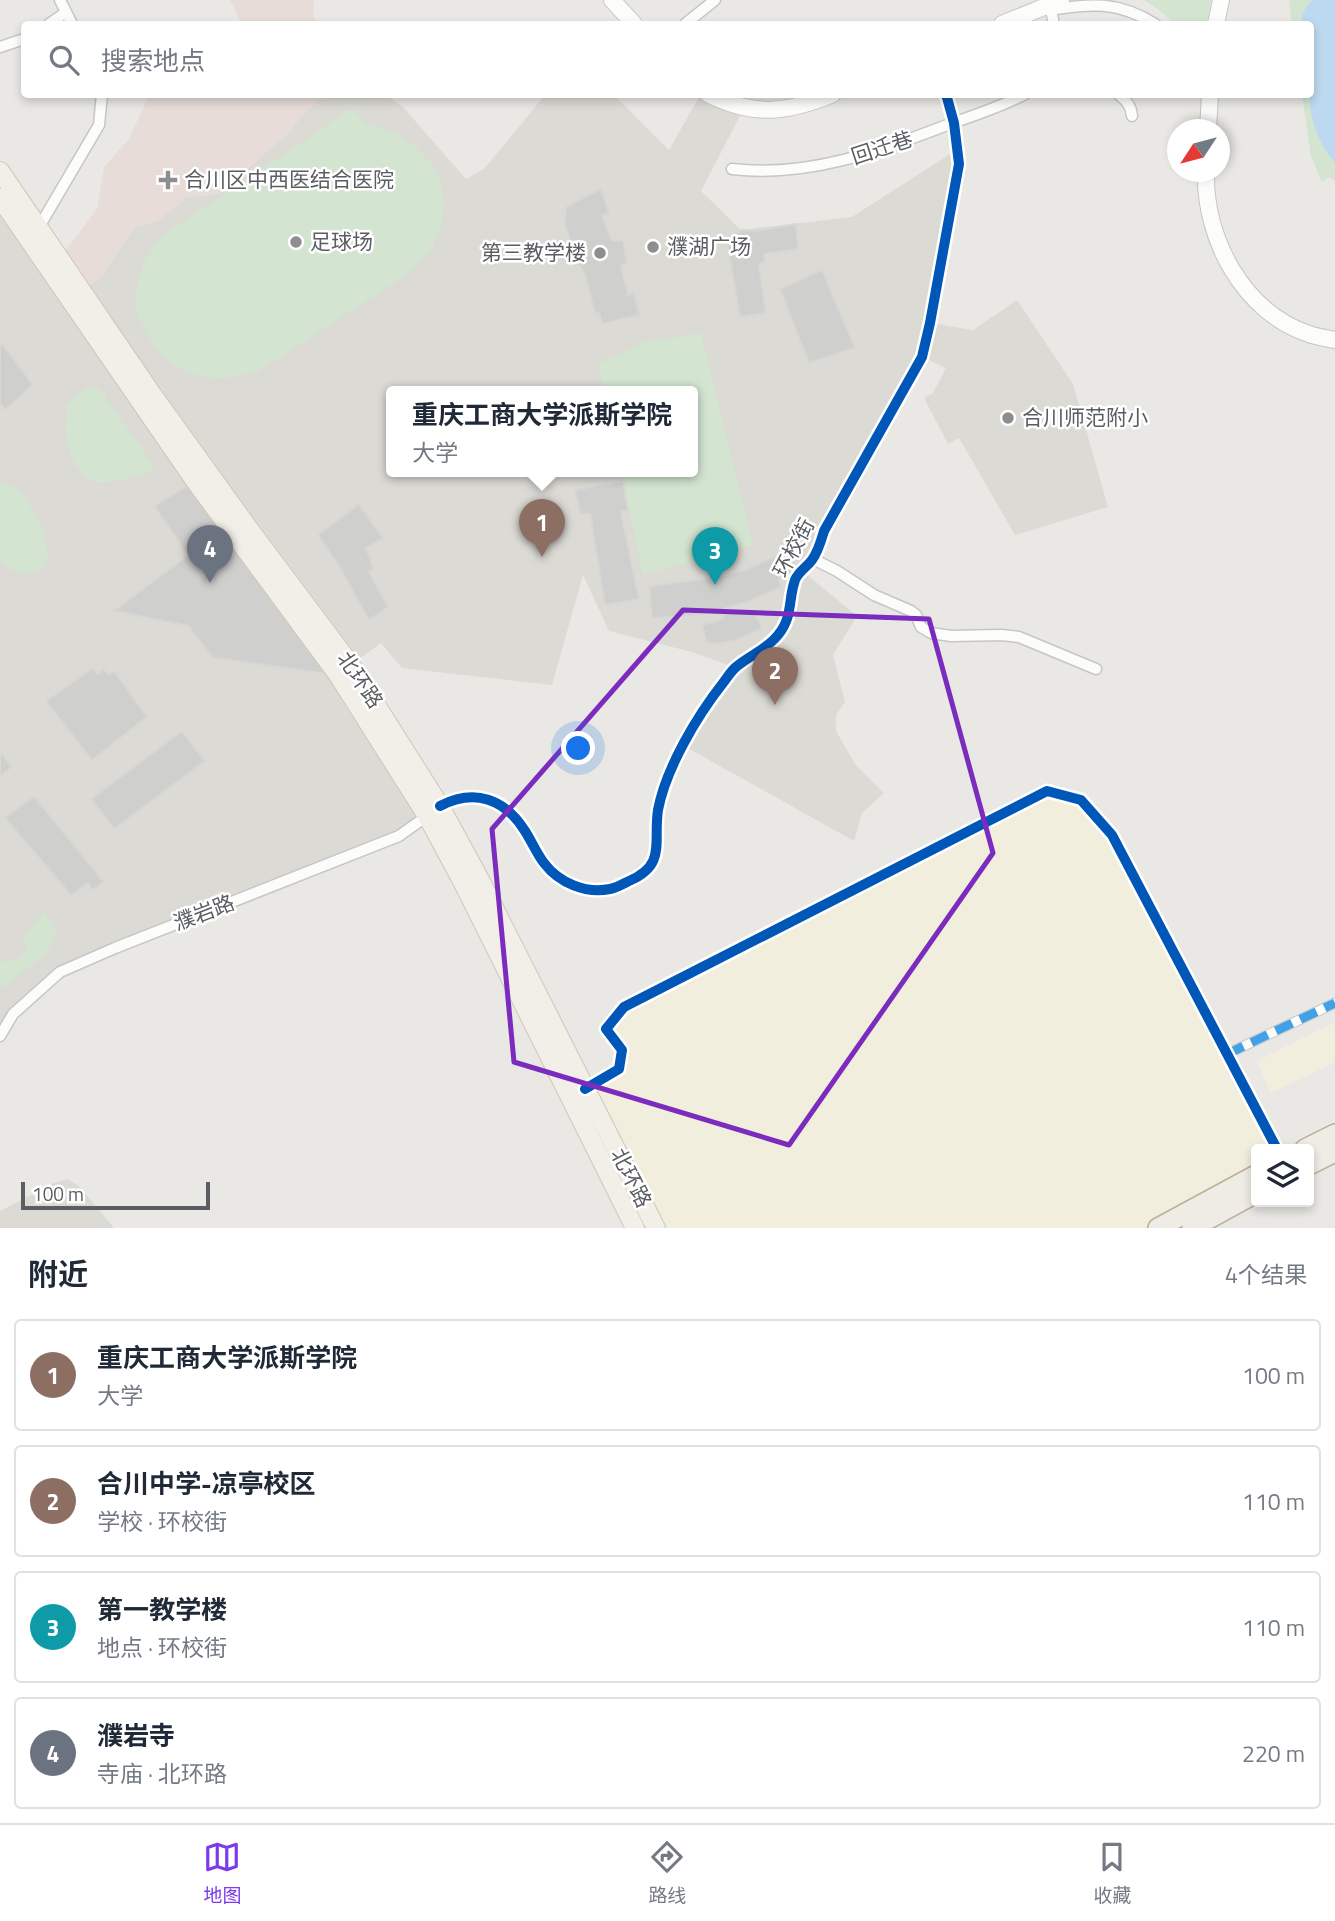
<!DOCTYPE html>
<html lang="zh">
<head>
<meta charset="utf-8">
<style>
	:root { --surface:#fff; --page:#f6f6f7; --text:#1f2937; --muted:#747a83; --line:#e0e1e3; --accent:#7c3aed }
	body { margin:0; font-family:"Titillium Web","Noto Sans SC",sans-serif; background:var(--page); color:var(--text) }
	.controls { position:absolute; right:21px; bottom:21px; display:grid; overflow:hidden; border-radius:7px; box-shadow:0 4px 10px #0003 }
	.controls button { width:63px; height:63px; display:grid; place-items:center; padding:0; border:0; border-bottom:2px solid var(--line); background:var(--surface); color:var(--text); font:35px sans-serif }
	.compass { position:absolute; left:1167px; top:119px; width:63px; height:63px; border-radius:50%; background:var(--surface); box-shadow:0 4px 10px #0003; rotate:234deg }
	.scale { position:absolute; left:21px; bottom:18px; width:189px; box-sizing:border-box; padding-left:7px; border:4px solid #5a5d61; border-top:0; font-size:19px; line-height:24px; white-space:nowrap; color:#5a5d61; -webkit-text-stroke:5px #fff; paint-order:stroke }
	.you { position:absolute; left:579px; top:749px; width:24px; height:24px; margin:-18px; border:5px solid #fff; border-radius:50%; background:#1a73e8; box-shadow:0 0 0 10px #1a73e833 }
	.badge { display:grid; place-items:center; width:46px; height:46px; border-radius:50%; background:var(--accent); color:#fff; font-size:23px; font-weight:700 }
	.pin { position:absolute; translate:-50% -58px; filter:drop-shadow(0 2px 4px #0008) }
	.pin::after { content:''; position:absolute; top:37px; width:24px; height:21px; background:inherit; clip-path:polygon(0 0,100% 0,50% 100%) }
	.popup { position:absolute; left:386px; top:386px; width:312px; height:91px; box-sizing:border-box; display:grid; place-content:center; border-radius:7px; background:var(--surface); filter:drop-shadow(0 2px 5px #0005); font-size:23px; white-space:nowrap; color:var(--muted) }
	.popup b { font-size:26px; color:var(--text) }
	.popup::after { content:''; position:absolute; left:50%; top:100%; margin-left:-14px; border:14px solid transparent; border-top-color:var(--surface) }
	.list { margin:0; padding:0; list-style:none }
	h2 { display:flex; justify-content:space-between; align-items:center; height:91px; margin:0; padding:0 28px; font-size:30px }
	h2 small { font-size:23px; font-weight:400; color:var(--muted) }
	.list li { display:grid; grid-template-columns:46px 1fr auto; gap:21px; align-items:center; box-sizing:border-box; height:112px; margin:0 14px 14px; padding:0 14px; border:2px solid var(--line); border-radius:7px }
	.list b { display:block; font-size:26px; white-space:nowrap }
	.list p { margin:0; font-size:23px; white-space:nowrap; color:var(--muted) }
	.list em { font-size:23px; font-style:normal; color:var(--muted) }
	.icon { flex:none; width:38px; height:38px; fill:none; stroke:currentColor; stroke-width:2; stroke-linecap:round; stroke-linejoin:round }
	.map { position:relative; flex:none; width:1335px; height:1228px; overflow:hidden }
	.search { position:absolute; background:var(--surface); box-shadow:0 4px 10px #0003; left:21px; right:21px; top:21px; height:77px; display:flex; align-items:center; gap:18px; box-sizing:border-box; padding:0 24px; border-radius:7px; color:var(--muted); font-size:26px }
	.sheet { height:595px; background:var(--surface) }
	nav { display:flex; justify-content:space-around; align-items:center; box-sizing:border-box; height:98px; border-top:2px solid var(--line); background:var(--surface); font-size:19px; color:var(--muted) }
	nav a { display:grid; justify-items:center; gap:4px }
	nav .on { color:var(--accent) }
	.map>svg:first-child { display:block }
	.commercial { fill:#f2eede }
	.education { fill:#dcdad4; fill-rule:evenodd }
	.medical { fill:#e8dcd9 }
	.green { fill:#d3e4d1 }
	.water { fill:#bcd9ef }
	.building { fill:#cfcfcd; stroke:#d8d7d4; stroke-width:2 }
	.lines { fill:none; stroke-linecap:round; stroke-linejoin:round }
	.pedestrian-casing { stroke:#c6c6c6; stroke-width:11 }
	.minor-casing { stroke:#c6c6c6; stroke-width:13 }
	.secondary-casing { stroke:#c6c6c5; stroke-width:18 }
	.primary-casing { stroke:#cec8b5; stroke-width:20 }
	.trunk-casing { stroke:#bcb096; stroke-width:22 }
	.pedestrian { stroke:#fcfcfb; stroke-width:9 }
	.minor { stroke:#fcfcfb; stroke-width:10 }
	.secondary { stroke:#fcfcfb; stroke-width:16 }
	.primary { stroke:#f1efe7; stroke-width:18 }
	.trunk { stroke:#eeece4; stroke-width:19 }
	.quiet { stroke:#42a1e6; stroke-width:9; stroke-dasharray:18 9; stroke-linecap:butt }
	.cycleway-casing { stroke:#fff; stroke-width:15 }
	.cycleway { stroke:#0057b8; stroke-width:10 }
	.marked { fill:none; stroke:#7b2cbf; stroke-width:5; stroke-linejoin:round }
	.poi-dot { fill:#8c8e8f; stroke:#fff; stroke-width:2.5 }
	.labels { text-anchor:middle; stroke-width:5; stroke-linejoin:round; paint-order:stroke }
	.street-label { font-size:21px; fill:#5a5d61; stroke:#fff }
	.poi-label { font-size:21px; fill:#5a5d61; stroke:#fff; text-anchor:start }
</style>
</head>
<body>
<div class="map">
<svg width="1335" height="1228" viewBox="0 0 1335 1228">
	<rect width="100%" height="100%" fill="#e9e8e4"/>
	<path class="commercial" d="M1047,791l34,9 31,35 165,314h-21v26l-98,53h-502l-71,-139 34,-20 3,-19 -16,-21 18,-22z
		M1335,1022v40l-64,31 -14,-32z"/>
	<path class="education" d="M327,95h59l17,12 63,72 19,-11 60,-73h69l55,55 31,-55h8l36,13 -43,83 40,39 111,-13 106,-68 -27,174 42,7 44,-30 56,84 35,123 -93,28 -56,-97 -11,6 -24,-46 9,-5 13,-25 -24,-11 -121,213 56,46 -24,39 12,47 -9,13v16l19,33 29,29 -22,20 -8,28 -170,-95 50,-79 -42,-15 -83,-21 -26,-56 -31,110 -150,-17 -21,-25 -30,22 -163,-110 -73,56 73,15 25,32 125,17 89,141 -28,20 -339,136 -60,51v-821l27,35 74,40 34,-51 22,-5 30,-24 32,-3 71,-63 15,-20zM392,391h300v80h-300z
		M68,1179l11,7 35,42h-114v-17l54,-28z"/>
	<path class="medical" d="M230,0h84l-1,17 7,7h-78z
		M149,95h178l-22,16 -15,20 -71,63 -32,3 -30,24 -22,5 -34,51 -18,14 -23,-33 37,-49 7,-42 25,-28z"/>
	<path class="green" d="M1144,0h67l-4,24h-31l-20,-16z
		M1289,0h46v181l-6,-4 -7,5 -11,-26 -9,-61 8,-1v-70h-18z
		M352,108l14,16 11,2 19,7 20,14 15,16 10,18 3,23 -3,23 -11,25 -22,22 -151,98c-18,4 -35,8 -53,5 -24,-5 -43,-19 -55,-40 -4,-8 -9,-15 -12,-24 -7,-31 10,-66 35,-84z
		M701,333l52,212 -110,30 -22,-104h71v-80h-88l-6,-27 47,-22z
		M88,387l10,1 9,8 -1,3 49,68c-13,9 -26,12 -42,14 -6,1 -11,2 -16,1 -18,-4 -28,-28 -31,-44 -2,-11 3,-23 0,-33z
		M0,481l22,10 21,39 5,25 -4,10 -6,6 -12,3 -12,-3 -14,-11z
		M44,912l12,19c-5,22 -15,27 -32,40 -8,6 -15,12 -24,17v-24l7,-5 9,1 11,-10 -3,-13z"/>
	<path class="water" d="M1313,0h22v163c-9,-12 -17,-24 -21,-39 -8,-25 -4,-72 -4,-100h-8c-1,-9 3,-18 11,-24z"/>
	<path class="building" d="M601,189l8,24 -7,3 10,25 11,-1 4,24 -6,2 7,29 6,-2 5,22 -37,9 -3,-11h-4l-10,-39 -9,-16 -11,-33 1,-18z
		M796,224l2,25 -34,5 1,7 -6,3 7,49 -26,4 -13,-74 14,-13 16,1z
		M822,270l33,78 -46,15 -29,-74z
		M0,341l33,44 -28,25 -5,-7z
		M195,481l143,194 -125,-17 -25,-32 -74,-15 74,-56 -34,-49z
		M623,481l5,30 -7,1 18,87 -34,6 -15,-91h-10l-5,-24z
		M359,504l24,34 -17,10 8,21 -5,3 19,35 -19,13 -30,-54 -21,-31z
		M785,552l7,20 -13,5 2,10 -32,14 -32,10 -21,4 -44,3 -3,-32 69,-9 29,-8z
		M744,610l4,4 5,-2 8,13 -1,5 -27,11 -18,3 -9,-2 -4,-17 21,-6v-4z
		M93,668l5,6 6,-5 4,6 6,-4 33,46 -55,43 -46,-59z
		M182,731l23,30 -91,68 -23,-30z
		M0,752l12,15 -12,9z
		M34,796l70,86 -12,8 -4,-7 -17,12 -66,-77z"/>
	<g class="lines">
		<g class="pedestrian-casing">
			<path id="pedestrian" d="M1227,1054l108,-51"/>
		</g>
		<g class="minor-casing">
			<path id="minor" d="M60,0l12,24
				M1048,10c43,-6 68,-10 107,14
				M1051,10l3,14
				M49,24l16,-11
				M685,24l30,-24
				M0,47l24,-8
				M1118,94c9,7 13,12 14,22
				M732,169c77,9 147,-18 218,-45 25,-9 51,-17 75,-30
				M39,227l60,-102 3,-31
				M813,559l24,12 37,24 37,16 5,4 5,12 10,6 20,3 51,-1 17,2 77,32
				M440,806c35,-18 65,-7 85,25 7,11 12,23 19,32 15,20 42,31 66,26 6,-1 13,-5 19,-8 38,-16 24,-39 29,-71 8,-42 39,-94 65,-127 4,-5 8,-12 13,-16 14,-12 30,-17 42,-32 15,-18 10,-35 17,-55 4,-9 11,-12 17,-20 6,-8 9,-19 12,-29l98,-174 8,-34 29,-159 -5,-41 -8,-29
				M0,1036l13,-22 47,-42 55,-24 284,-112 28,-20
				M585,1089l34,-20 3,-19 -16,-21 18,-22 423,-216 34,9 31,35 165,314"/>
		</g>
		<g class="secondary-casing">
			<path id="secondary" d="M612,0l22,24
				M1002,24l59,-24
				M1216,24l5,-24
				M708,94c46,23 79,19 125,0
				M1208,130l2,-36
				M1206,172c-2,66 37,140 103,162 8,3 17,4 26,6"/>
		</g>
		<g class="primary-casing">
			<path id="primary" d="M0,171l152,223 95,132 104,139 89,141 37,68 179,354
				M0,198l195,283 143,194 89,141 36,67 172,345"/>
		</g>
		<g class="trunk-casing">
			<path id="trunk" d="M1305,1149l30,-15
				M1309,1165l26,-13
				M1158,1228l98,-53
				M1192,1228l64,-35"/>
		</g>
		<use href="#pedestrian" class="pedestrian"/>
		<use href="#minor" class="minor"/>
		<use href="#secondary" class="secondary"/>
		<use href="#primary" class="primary"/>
		<use href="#trunk" class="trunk"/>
		<path class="quiet" d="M1227,1054l108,-51"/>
		<g class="cycleway-casing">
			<path id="cycleway" d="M440,806c35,-18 65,-7 85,25 7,11 12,23 19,32 15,20 42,31 66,26 6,-1 13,-5 19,-8 38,-16 24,-39 29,-71 8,-42 39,-94 65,-127 4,-5 8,-12 13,-16 14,-12 30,-17 42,-32 15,-18 10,-35 17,-55 4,-9 11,-12 17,-20 6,-8 9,-19 12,-29l98,-174 8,-34 29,-159 -5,-41 -8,-29
				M585,1089l34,-20 3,-19 -16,-21 18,-22 423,-216 34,9 31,35 165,314"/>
		</g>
		<use href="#cycleway" class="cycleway"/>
	</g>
	<path class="marked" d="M683,610l246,9 64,234 -204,292 -275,-83 -22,-233z"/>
	<g class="poi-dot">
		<path d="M164.5 169.5h7v7h7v7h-7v7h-7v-7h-7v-7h7z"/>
		<circle cx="296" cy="242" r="7"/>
		<circle cx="653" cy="247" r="7"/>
		<circle cx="600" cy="253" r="7"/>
		<circle cx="1008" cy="418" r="7"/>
	</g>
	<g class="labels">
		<g class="street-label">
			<text transform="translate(882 148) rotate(-18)" y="7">回迁巷</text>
			<text transform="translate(794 548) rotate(-62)" y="7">环校街</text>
			<text transform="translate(360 680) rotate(56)" y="7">北环路</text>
			<text transform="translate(204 913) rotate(-21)" y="7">濮岩路</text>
			<text transform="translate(631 1178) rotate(63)" y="7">北环路</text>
		</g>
		<g class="poi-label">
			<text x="184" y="187">合川区中西医结合医院</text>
			<text x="310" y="249">足球场</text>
			<text x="667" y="254">濮湖广场</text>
			<text x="586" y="260" text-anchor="end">第三教学楼</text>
			<text x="1022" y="425">合川师范附小</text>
		</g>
	</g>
</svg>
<div class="controls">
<button><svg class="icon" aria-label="layers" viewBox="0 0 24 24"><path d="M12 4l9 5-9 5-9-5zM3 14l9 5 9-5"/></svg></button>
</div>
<svg class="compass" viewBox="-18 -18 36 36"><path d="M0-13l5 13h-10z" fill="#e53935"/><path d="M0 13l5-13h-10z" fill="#747a83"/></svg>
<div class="scale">100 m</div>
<div class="you"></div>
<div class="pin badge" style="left:542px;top:557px;background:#8d6e63">1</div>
<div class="popup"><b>重庆工商大学派斯学院</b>大学</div>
<div class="pin badge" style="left:775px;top:705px;background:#8d6e63">2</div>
<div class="pin badge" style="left:715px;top:585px;background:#0f9aa8">3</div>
<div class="pin badge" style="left:210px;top:583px;background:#6b7280">4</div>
<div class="search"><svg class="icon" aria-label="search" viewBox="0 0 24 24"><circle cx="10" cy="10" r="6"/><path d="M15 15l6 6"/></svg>搜索地点</div>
</div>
<section class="sheet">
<h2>附近<small>4个结果</small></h2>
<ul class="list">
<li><span class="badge" style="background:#8d6e63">1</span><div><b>重庆工商大学派斯学院</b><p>大学</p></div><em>100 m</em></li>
<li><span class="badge" style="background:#8d6e63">2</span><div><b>合川中学-凉亭校区</b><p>学校 · 环校街</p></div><em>110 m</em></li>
<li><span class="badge" style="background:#0f9aa8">3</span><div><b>第一教学楼</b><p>地点 · 环校街</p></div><em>110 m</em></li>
<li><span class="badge" style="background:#6b7280">4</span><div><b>濮岩寺</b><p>寺庙 · 北环路</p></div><em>220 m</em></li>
</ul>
</section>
<nav>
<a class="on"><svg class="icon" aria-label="map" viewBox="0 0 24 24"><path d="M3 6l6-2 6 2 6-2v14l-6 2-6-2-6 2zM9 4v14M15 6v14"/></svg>地图</a>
<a><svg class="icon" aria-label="directions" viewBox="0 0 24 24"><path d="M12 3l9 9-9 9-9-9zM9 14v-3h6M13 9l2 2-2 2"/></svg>路线</a>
<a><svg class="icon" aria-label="saved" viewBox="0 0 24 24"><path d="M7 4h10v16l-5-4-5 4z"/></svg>收藏</a>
</nav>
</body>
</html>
